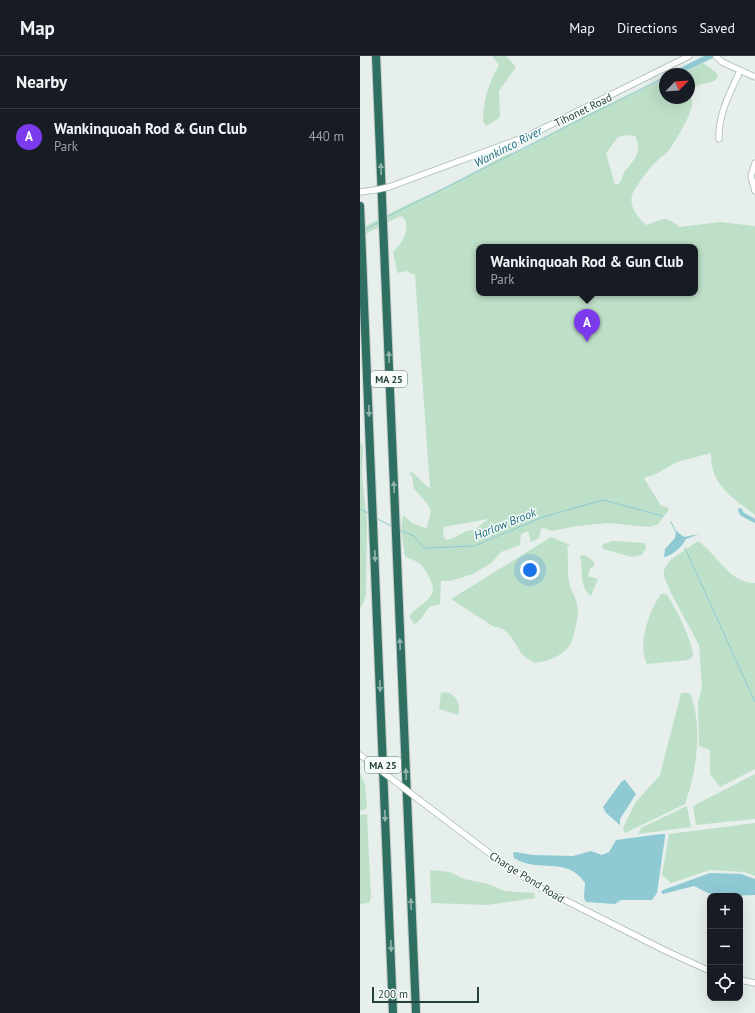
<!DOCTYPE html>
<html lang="en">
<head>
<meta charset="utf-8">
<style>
	:root { --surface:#171b24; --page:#20242c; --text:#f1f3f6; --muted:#9ea1a6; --line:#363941; --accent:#7c3aed }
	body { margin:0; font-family:"PT Sans",sans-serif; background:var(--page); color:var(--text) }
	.controls { position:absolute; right:12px; bottom:12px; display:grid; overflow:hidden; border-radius:8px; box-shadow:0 4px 16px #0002 }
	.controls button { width:36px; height:36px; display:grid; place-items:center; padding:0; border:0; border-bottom:1px solid var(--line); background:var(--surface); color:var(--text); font:20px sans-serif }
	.compass { position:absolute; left:299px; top:12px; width:36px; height:36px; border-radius:50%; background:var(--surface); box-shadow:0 4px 16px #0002; rotate:65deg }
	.scale { position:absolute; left:12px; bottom:10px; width:107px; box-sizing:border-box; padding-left:4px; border:2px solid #24423a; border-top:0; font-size:11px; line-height:14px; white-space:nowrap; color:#24423a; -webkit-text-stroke:3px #f7fbf9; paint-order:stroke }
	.you { position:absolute; left:170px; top:514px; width:14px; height:14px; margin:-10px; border:3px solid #fff; border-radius:50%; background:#1a73e8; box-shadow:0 0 0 6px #1a73e833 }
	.badge { display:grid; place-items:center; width:26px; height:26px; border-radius:50%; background:var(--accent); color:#fff; font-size:13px; font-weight:700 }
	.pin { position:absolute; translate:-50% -33px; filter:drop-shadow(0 1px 2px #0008) }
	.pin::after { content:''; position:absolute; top:21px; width:14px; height:12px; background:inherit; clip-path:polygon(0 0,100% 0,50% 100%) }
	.popup { position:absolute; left:116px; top:188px; width:222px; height:52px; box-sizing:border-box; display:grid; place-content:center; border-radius:8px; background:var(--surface); filter:drop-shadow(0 1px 3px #0005); font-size:13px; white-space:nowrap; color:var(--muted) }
	.popup b { font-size:15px; color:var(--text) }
	.popup::after { content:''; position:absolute; left:50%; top:100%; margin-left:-8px; border:8px solid transparent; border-top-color:var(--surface) }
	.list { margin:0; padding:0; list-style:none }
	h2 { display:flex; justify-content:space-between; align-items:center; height:52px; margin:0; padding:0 16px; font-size:17px }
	h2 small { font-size:13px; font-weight:400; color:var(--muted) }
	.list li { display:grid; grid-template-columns:26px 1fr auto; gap:12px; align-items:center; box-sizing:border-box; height:56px; padding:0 16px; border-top:1px solid var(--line) }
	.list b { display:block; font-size:15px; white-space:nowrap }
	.list p { margin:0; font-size:13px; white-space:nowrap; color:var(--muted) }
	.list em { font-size:13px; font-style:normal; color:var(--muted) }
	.icon { flex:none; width:22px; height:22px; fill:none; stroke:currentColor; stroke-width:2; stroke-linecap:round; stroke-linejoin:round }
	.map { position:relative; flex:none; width:395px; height:957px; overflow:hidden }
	header { display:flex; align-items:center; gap:24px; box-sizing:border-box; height:56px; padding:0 20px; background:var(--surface); border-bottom:1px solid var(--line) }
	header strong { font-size:19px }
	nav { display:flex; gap:22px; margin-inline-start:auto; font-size:14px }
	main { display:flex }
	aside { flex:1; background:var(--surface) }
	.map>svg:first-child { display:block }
	.green { fill:#bfe0c8; fill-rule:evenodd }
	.water { fill:#8ec9d4 }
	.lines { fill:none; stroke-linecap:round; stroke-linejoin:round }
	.stream { stroke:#8ec9d4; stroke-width:1 }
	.canal { stroke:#8ec9d4; stroke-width:4 }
	.minor-casing { stroke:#a8b8b2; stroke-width:7 }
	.highway-casing { stroke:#c2cac8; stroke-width:10 }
	.minor { stroke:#fff; stroke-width:5.5 }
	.highway { stroke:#2f6f62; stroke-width:8 }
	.minor-bridge-casing { stroke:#a8b8b2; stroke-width:7; stroke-linecap:butt }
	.minor-bridge { stroke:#fff; stroke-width:5.5 }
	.oneway { fill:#93b5ae }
	.labels { text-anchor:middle; stroke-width:3; stroke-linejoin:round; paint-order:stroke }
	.shield { fill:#f7fbf9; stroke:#637a73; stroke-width:1 }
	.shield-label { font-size:10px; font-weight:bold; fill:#24423a }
	.street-label { font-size:11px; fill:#24423a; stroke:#f7fbf9 }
	.water-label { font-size:12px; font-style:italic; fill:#1c6f80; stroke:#f7fbf9 }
</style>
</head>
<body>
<header>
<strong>Map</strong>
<nav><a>Map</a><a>Directions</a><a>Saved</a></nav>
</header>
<main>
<aside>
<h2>Nearby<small></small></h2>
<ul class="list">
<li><span class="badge">A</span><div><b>Wankinquoah Rod &amp; Gun Club</b><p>Park</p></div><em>440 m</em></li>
</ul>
</aside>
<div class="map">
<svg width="395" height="957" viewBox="0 0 395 957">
	<rect width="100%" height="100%" fill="#e6efeb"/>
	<path class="green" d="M132,0h14l10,11 -17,24 1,25 -2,3 -12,7 -3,-5c1,-24 5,-36 16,-56z
		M343,7l13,9 2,5c-6,9 -18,4 -24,12 -5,6 0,13 -3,20 -3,12 -15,30 -21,40 -3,4 -8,7 -11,10 -7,6 -25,28 -27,37 -3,10 6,22 14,29 14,-3 17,-13 33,2l41,-5 35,4v289c-23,-18 -45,-30 -44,-62l-34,9 -21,12 -12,4 17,28 6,1 2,3 -11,14 -8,3 -41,-4 -32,3 -25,5 -8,-3 -3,1 -2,9 -8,4 -3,-11 -7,3 -1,11 -19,7 -10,11 -18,11 -23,7h-9l-1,23 -11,3 -9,13 -5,4 -2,-1 -4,-7c6,-8 18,-13 23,-22 4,-9 -7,-25 -13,-31 -5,-3 -10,-4 -14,-7l-4,-26 2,-15 9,8 13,5 2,-1 4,-16 -4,-8 -13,-14 -2,-13 -3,-3 3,-1 18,17 -15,-214 -9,-4 -8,2 -1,-2 -4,-19c9,-8 19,-25 10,-35l-3,-1 -36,19v-8l44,-23 36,-16 62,-33 10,-3 76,-40 69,-32h4v18h24v-24h-10zM268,79l7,1c8,15 0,23 -10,35 -4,5 -2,12 -10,14l-9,-32 12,-16zM119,191h216v46h-216zM128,463l-13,11c-12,-1 -18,9 -29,10 -4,-4 -3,-7 -2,-13z
		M0,385l3,6 -1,29 5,45 -1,74 -3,9 -3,4z
		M191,481l19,8 -3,2c2,12 0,23 2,34 1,9 7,16 8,23 3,13 -3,28 -6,40 -9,12 -21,17 -36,19 -3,-2 -8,-4 -11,-7 -10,-10 -12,-28 -30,-29l-43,-28z
		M252,485l33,2 1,5 -4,7 -10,2 -29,-8 -1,-4z
		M338,485c19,13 31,42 57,42v186l-35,18 -10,-13v-24l-11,-4 -1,-43 4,-16 -3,-42 -29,-54 -6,-15v-6l6,-10z
		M225,499l9,7v4l-4,2 -2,8 10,3 -7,17c-13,-10 -7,-26 -11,-40z
		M301,538h5c8,9 28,51 27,62l-5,4 -41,4c-10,-20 2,-53 14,-70z
		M86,636c11,3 15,13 12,23l-19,-6 2,-16z
		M321,637h9c13,33 7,77 -5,111l-60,29 -2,-5 12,-25 25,-28z
		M0,717l5,11 2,23 -1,2 -6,2z
		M395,718v45l-59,6 -3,-19z
		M327,750l4,21 -53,7 3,-6z
		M5,758l2,1 4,82 -2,6 -9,1v-89z
		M395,767v53l-11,-4 -34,-2 -39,13 -9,-8 7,-41z
		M70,814l20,2 14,7 24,5 17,7 29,2 1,5 -48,7 -56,-2z"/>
	<path class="water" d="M344,0h13l-38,18h-11z
		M316,475l8,6 15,-3 -13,5c-3,7 -14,17 -22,18l1,-8 10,-11z
		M265,724l11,14 -16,25v6l-14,-12 -3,-6 19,-26z
		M301,778h4v3l-8,56 -5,7h-31l-6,4 -29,-2 -2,-4 1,-15c-19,-28 -46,-9 -71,-25l-1,-5 2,-1 18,3 40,1 18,-5 11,4 7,-3 7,-12z
		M350,817l31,1 14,5v16l-41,1 -20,-10 -31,8 -2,-2 2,-2z"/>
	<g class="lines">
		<path class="stream" d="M27,161l278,-140
			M4,174l15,-8
			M0,453l8,4
			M16,462l17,9
			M311,466l5,10
			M39,474l15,6 10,12 50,-2 69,-29 60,-17 60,16
			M325,492l70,154"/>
		<path class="canal" d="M380,454l2,4 13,7"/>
		<g class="minor-casing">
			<path id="minor" d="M356,0l6,6 33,15
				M359,83c-1,-25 11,-46 21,-68
				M395,107l-4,13 4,15
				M29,131l141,-52 159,-79
				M0,136l15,-2
				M0,699l10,7
				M58,743l83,63 38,25 127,64 44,20
				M380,924l15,3"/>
		</g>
		<g class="highway-casing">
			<path id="highway" d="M16,0l40,957
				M0,150l33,807"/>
		</g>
		<use href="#minor" class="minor"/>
		<use href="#highway" class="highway"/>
		<g class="minor-bridge-casing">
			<path id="minor-bridge" d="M15,134l14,-3
				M10,706l48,37"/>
		</g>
		<use href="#minor-bridge" class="minor-bridge"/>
	</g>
	<defs><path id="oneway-solid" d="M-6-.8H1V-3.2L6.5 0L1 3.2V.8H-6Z"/></defs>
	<g class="oneway">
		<use href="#oneway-solid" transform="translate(21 113) rotate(-92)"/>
		<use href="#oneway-solid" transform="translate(29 301) rotate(-92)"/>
		<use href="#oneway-solid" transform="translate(9 355) rotate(88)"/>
		<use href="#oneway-solid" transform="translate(34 431) rotate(-92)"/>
		<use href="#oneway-solid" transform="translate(15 500) rotate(88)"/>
		<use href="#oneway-solid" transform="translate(40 588) rotate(-92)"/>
		<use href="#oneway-solid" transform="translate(20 630) rotate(88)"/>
		<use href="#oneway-solid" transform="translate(46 718) rotate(-92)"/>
		<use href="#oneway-solid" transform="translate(25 760) rotate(88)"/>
		<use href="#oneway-solid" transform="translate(51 848) rotate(-92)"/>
		<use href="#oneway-solid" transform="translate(31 890) rotate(88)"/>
	</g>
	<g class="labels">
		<g class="shield">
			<rect x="11" y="315" width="36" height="16" rx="3"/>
			<rect x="5" y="701" width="36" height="16" rx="3"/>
		</g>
		<g class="shield-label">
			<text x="29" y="327">MA 25</text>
			<text x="23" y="713">MA 25</text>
		</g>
		<g class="street-label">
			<text transform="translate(223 54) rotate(-26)" y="4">Tihonet Road</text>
			<text transform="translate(167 821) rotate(32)" y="4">Charge Pond Road</text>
		</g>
		<g class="water-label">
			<text transform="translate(148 91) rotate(-27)" y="4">Wankinco River</text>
			<text transform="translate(145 468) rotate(-22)" y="4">Harlow Brook</text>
		</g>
	</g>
</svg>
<div class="controls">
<button>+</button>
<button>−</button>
<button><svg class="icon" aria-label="locate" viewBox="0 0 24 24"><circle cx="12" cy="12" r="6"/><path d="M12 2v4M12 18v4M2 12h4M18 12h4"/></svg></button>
</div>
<svg class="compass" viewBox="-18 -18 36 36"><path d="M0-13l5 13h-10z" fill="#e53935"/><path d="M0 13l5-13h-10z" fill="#9ea1a6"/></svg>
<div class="scale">200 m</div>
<div class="you"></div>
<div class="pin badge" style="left:227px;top:286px">A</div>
<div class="popup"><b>Wankinquoah Rod &amp; Gun Club</b>Park</div>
</div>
</main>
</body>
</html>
